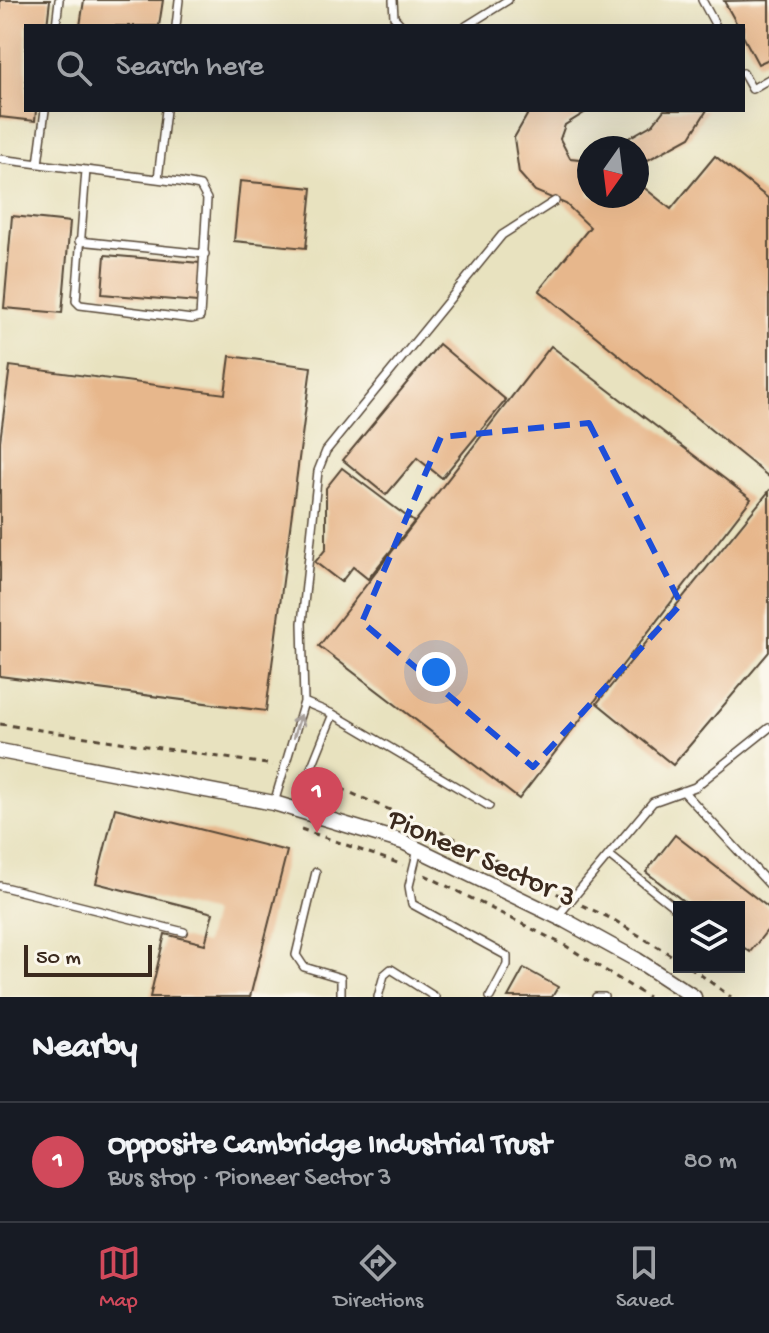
<!DOCTYPE html>
<html lang="en">
<head>
<meta charset="utf-8">
<style>
	:root { --surface:#171b24; --page:#20242c; --text:#f1f3f6; --muted:#9ea1a6; --line:#363941; --accent:#d1495b }
	body { margin:0; font-family:"Gochi Hand",sans-serif; background:var(--page); color:var(--text) }
	.controls { position:absolute; right:24px; bottom:24px; display:grid; overflow:hidden; border-radius:0px; box-shadow:0 8px 32px #0002 }
	.controls button { width:72px; height:72px; display:grid; place-items:center; padding:0; border:0; border-bottom:2px solid var(--line); background:var(--surface); color:var(--text); font:40px sans-serif }
	.compass { position:absolute; left:577px; top:136px; width:72px; height:72px; border-radius:50%; background:var(--surface); box-shadow:0 8px 32px #0002; rotate:194deg }
	.scale { position:absolute; left:24px; bottom:20px; width:128px; box-sizing:border-box; padding-left:8px; border:4px solid #3b2a1e; border-top:0; font-size:22px; line-height:28px; white-space:nowrap; color:#3b2a1e; -webkit-text-stroke:6px #fbf7ec; paint-order:stroke }
	.you { position:absolute; left:436px; top:672px; width:28px; height:28px; margin:-20px; border:6px solid #fff; border-radius:50%; background:#1a73e8; box-shadow:0 0 0 12px #1a73e833 }
	.badge { display:grid; place-items:center; width:52px; height:52px; border-radius:50%; background:var(--accent); color:#fff; font-size:26px; font-weight:700 }
	.pin { position:absolute; translate:-50% -66px; filter:drop-shadow(0 2px 4px #0008) }
	.pin::after { content:''; position:absolute; top:42px; width:28px; height:24px; background:inherit; clip-path:polygon(0 0,100% 0,50% 100%) }
	.list { margin:0; padding:0; list-style:none }
	h2 { display:flex; justify-content:space-between; align-items:center; height:104px; margin:0; padding:0 32px; font-size:34px }
	h2 small { font-size:26px; font-weight:400; color:var(--muted) }
	.list li { display:grid; grid-template-columns:52px 1fr auto; gap:24px; align-items:center; box-sizing:border-box; height:120px; padding:0 32px; border-top:2px solid var(--line) }
	.list b { display:block; font-size:30px; white-space:nowrap }
	.list p { margin:0; font-size:26px; white-space:nowrap; color:var(--muted) }
	.list em { font-size:26px; font-style:normal; color:var(--muted) }
	.icon { flex:none; width:44px; height:44px; fill:none; stroke:currentColor; stroke-width:2; stroke-linecap:round; stroke-linejoin:round }
	.map { position:relative; flex:none; width:769px; height:997px; overflow:hidden }
	.search { position:absolute; background:var(--surface); box-shadow:0 8px 32px #0002; left:24px; right:24px; top:24px; height:88px; display:flex; align-items:center; gap:20px; box-sizing:border-box; padding:0 28px; border-radius:0px; color:var(--muted); font-size:30px }
	.sheet { height:224px; background:var(--surface) }
	nav { display:flex; justify-content:space-around; align-items:center; box-sizing:border-box; height:112px; border-top:2px solid var(--line); background:var(--surface); font-size:22px; color:var(--muted) }
	nav a { display:grid; justify-items:center; gap:4px }
	nav .on { color:var(--accent) }
	.map>svg:first-child { display:block }
	.building { fill:#e7b78c }
	.lines { fill:none; stroke-linecap:round; stroke-linejoin:round }
	.lane-casing { stroke:#554636; stroke-width:10 }
	.street-casing { stroke:#554636; stroke-width:17 }
	.path { stroke:#554636; stroke-width:3; stroke-dasharray:6 6; stroke-linecap:butt }
	.lane { stroke:#fff; stroke-width:7 }
	.street { stroke:#fff; stroke-width:14 }
	.oneway { stroke:#a79f9a }
	.marked { fill:none; stroke:#1d4ed8; stroke-width:6; stroke-dasharray:16 10; stroke-linejoin:round }
	.labels { text-anchor:middle; stroke-width:6; stroke-linejoin:round; paint-order:stroke }
	.street-label { font-size:30px; fill:#3b2a1e; stroke:#fbf7ec }
</style>
</head>
<body>
<div class="map">
<svg width="769" height="997" viewBox="0 0 769 997">
	<rect width="100%" height="100%" fill="#fbf7ec"/>
	<filter id="ink" filterUnits="userSpaceOnUse"><feTurbulence type="fractalNoise" baseFrequency=".0125" numOctaves="2"/><feDisplacementMap in="SourceGraphic" scale="16" xChannelSelector="R" yChannelSelector="G"/><feConvolveMatrix kernelMatrix="1 2 1 2 8 2 1 2 1" color-interpolation-filters="sRGB"/></filter>
	<filter id="wash" filterUnits="userSpaceOnUse"><feTurbulence type="fractalNoise" baseFrequency=".006" numOctaves="4" result="noise"/><feDisplacementMap in="SourceGraphic" scale="32" xChannelSelector="R" yChannelSelector="G"/><feGaussianBlur stdDeviation="1.8" result="paint"/><feColorMatrix in="noise" values="0 0 0 0 0 0 0 0 0 0 0 0 0 0 0 0 0 1.4 0 .05"/><feComposite in="paint" operator="in"/></filter>
	<g filter="url(#wash)">
		<rect width="100%" height="100%" fill="#e8e2bf"/>
		<g id="blocks">
			<path class="building" d="M0,0h50l-3,26h-21v84h10l-1,11 -35,-4z
				M84,0h79l-4,26h-79z
				M769,0v59l-11,5 -15,-28v-10h-5l-14,-25z
				M530,110h59l-24,15 -5,14 10,19 19,2v36h48v-14l34,27 44,-53 54,43v278l-230,-187 51,-63 -24,-23 -31,-13 -16,-18 -5,-35z
				M664,110h43l-17,27 -53,29v-18h-26l42,-24z
				M240,181l72,7 -6,60 -72,-7z
				M12,216l58,6 -8,91 -58,-5z
				M105,255l95,8 -3,39 -95,-8z
				M439,344l67,56 -64,78 -25,-20 -31,37 -43,-35z
				M551,346l200,153 -232,300 -200,-153z
				M230,356l81,11 -45,344 -266,-35v-235l10,-75 215,28z
				M342,468l72,54 -46,57 -15,-12 -12,15 -26,-20 11,-13v-61z
				M769,491v161l-96,113 -76,-62z
				M115,808l172,43 -37,146h-100l15,-63 40,10 8,-31 -117,-30z
				M675,835l94,73v20l-19,24 -11,-8v-37h-48l-45,-35z
				M524,968l34,19 -6,10h-44z"/>
		</g>
	</g>
	<g filter="url(#ink)">
		<use href="#blocks" fill-opacity="0" stroke="#554636" stroke-width="2"/>
		<g class="lines">
			<g class="lane-casing">
				<path id="lane" d="M393,0l1,17 8,9
					M702,0l14,26
					M56,26l3,-26
					M176,26l3,-26
					M466,26l42,-26
					M743,73l9,16 17,-10
					M0,159l180,23 20,4 7,13 -7,118 -8,2 -112,-14 -4,-4 10,-131
					M38,164l7,-54
					M158,179l8,-69
					M79,241l126,13
					M304,702l29,12 156,92
					M683,791l86,93
					M274,803l30,-101 -2,-79 16,-152 8,-20 176,-216 53,-34
					M295,808l38,-94
					M418,849l-9,37 3,18 95,52v9l-17,32
					M609,855l70,56
					M316,872l-20,83 8,12 37,11v19
					M0,886l184,46
					M557,917l96,-115 42,-15 74,-59
					M739,959l3,3
					M378,997l6,-22 7,-6 44,28
					M596,997h8"/>
			</g>
			<g class="street-casing">
				<path id="street" d="M0,751l274,52 129,39 163,79 71,39 57,37"/>
			</g>
			<path class="path" d="M0,724l273,41
				M319,779l133,58 108,58
				M301,829l102,36
				M425,875l141,71 82,51
				M582,905l32,15 65,40
				M690,967l41,30"/>
			<use href="#lane" class="lane"/>
			<use href="#street" class="street"/>
		</g>
		<defs><path id="oneway-shaft" d="M-6 0H5M1.5-3L5.5 0L1.5 3" fill="none" stroke-width="1.6" stroke-linecap="round" stroke-linejoin="round" transform="scale(2)"/></defs>
		<use class="oneway" href="#oneway-shaft" transform="translate(297 726) rotate(-73)"/>
	</g>
	<path class="marked" d="M589,423l92,181 -148,163 -171,-145 79,-185z"/>
	<g class="labels">
		<g class="street-label">
			<text transform="translate(483 856) rotate(24)" y="10">Pioneer Sector 3</text>
		</g>
	</g>
</svg>
<div class="controls">
<button><svg class="icon" aria-label="layers" viewBox="0 0 24 24"><path d="M12 4l9 5-9 5-9-5zM3 14l9 5 9-5"/></svg></button>
</div>
<svg class="compass" viewBox="-18 -18 36 36"><path d="M0-13l5 13h-10z" fill="#e53935"/><path d="M0 13l5-13h-10z" fill="#9ea1a6"/></svg>
<div class="scale">50 m</div>
<div class="you"></div>
<div class="pin badge" style="left:317px;top:833px">1</div>
<div class="search"><svg class="icon" aria-label="search" viewBox="0 0 24 24"><circle cx="10" cy="10" r="6"/><path d="M15 15l6 6"/></svg>Search here</div>
</div>
<section class="sheet">
<h2>Nearby<small></small></h2>
<ul class="list">
<li><span class="badge">1</span><div><b>Opposite Cambridge Industrial Trust</b><p>Bus stop · Pioneer Sector 3</p></div><em>80 m</em></li>
</ul>
</section>
<nav>
<a class="on"><svg class="icon" aria-label="map" viewBox="0 0 24 24"><path d="M3 6l6-2 6 2 6-2v14l-6 2-6-2-6 2zM9 4v14M15 6v14"/></svg>Map</a>
<a><svg class="icon" aria-label="directions" viewBox="0 0 24 24"><path d="M12 3l9 9-9 9-9-9zM9 14v-3h6M13 9l2 2-2 2"/></svg>Directions</a>
<a><svg class="icon" aria-label="saved" viewBox="0 0 24 24"><path d="M7 4h10v16l-5-4-5 4z"/></svg>Saved</a>
</nav>
</body>
</html>
